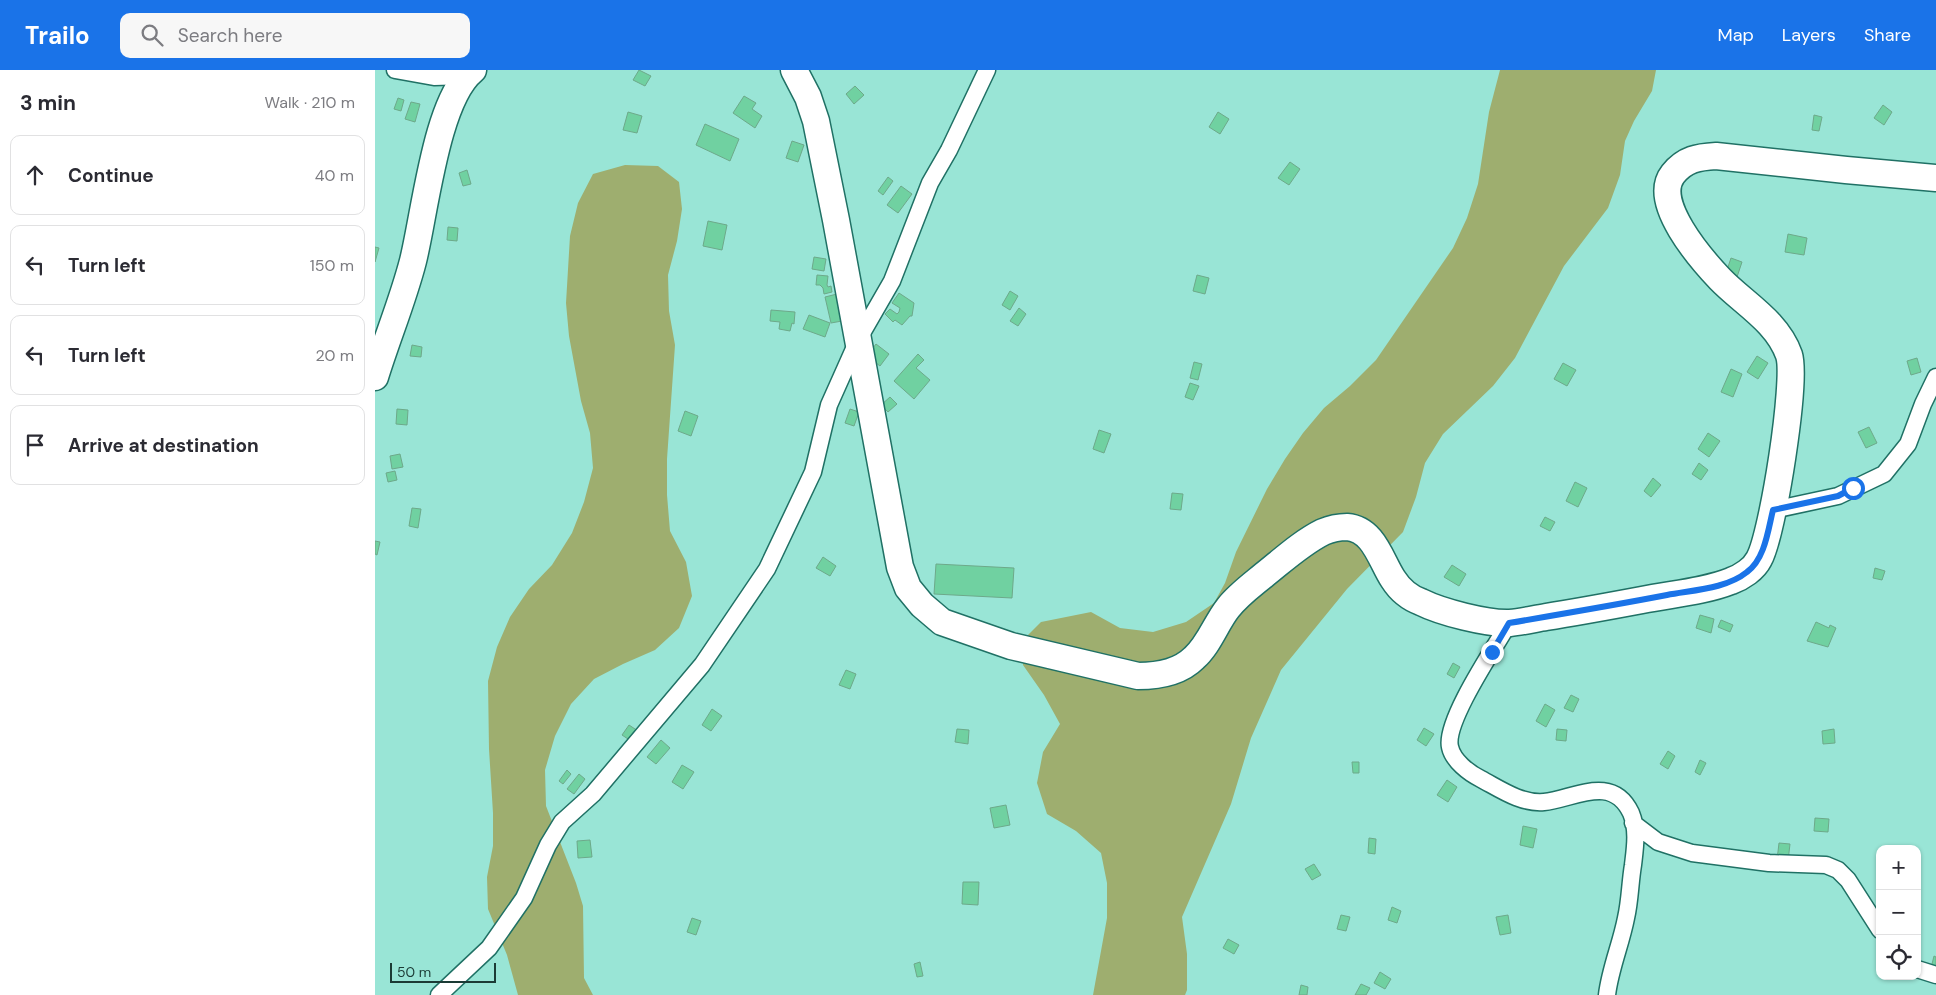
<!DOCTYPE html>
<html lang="en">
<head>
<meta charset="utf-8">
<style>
	:root { --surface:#fff; --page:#f7f7f7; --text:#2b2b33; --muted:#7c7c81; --line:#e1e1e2; --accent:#1a73e8 }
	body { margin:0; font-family:"DM Sans",sans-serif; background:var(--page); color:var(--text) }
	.controls { position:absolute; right:15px; bottom:15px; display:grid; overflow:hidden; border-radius:10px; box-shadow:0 1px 4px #0004 }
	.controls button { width:45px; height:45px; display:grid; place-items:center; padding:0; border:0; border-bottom:1px solid var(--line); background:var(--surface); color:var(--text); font:25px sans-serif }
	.scale { position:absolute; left:15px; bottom:12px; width:106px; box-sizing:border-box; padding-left:5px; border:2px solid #1b3b35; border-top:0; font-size:14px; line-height:18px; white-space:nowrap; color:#1b3b35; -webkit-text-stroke:4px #99e5d6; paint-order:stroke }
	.stop { position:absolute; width:15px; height:15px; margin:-11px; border:4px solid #1a73e8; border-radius:50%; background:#fff }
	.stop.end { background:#1a73e8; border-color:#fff; box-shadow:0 1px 5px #0008 }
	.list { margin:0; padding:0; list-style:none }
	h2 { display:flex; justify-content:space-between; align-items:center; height:65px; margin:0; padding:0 20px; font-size:21px }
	h2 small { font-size:16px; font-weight:400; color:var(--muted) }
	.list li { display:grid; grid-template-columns:32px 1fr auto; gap:15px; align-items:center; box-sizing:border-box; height:80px; margin:0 10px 10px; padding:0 10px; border:1px solid var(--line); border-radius:10px }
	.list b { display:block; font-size:19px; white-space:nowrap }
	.list em { font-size:16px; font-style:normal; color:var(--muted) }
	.icon { flex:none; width:28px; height:28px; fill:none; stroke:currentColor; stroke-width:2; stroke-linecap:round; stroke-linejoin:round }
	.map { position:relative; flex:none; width:1561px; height:925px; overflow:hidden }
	header { display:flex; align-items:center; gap:30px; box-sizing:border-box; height:70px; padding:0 25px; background:var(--accent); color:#fff }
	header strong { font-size:24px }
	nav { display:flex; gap:28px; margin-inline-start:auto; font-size:18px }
	.search { width:350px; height:45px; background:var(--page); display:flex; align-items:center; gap:12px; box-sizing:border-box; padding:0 18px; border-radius:10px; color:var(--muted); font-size:19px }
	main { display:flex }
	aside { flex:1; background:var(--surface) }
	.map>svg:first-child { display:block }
	.green { fill:#9eae6f }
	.building { fill:#70d1a1; stroke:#6da98a }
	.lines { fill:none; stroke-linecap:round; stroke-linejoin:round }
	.street-casing { stroke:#207165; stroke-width:19 }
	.primary-casing { stroke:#207165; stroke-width:29 }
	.street { stroke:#fff; stroke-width:16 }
	.primary { stroke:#fff; stroke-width:26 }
	.route { stroke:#1a73e8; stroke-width:6 }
</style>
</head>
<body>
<header>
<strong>Trailo</strong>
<div class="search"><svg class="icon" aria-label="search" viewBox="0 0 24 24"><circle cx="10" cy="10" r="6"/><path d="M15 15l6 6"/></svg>Search here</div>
<nav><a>Map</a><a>Layers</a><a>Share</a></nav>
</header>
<main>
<aside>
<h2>3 min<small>Walk · 210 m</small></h2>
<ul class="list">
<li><svg class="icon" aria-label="ahead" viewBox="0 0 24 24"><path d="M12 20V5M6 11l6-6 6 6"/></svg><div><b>Continue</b></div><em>40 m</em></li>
<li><svg class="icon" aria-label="left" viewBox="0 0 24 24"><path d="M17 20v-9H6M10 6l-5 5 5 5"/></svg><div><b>Turn left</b></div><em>150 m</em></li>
<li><svg class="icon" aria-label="left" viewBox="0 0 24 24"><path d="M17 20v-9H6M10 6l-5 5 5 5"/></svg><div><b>Turn left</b></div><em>20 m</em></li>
<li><svg class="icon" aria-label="arrive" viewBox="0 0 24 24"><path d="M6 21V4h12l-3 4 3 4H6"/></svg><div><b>Arrive at destination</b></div></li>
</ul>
</aside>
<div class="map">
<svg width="1561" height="925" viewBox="0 0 1561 925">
	<rect width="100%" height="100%" fill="#99e5d6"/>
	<path class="green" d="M1125,0h156l-4,21 -18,30 -9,20 -5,34 -12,33 -44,58 -49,92 -22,28 -50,48 -18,29 -9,34 -13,35 -56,57 -66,81 -30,68 -20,66 -49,113 5,37v36l-2,5h-92l14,-77v-35l-6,-30 -25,-22 -29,-17 -10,-31 6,-31 17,-28 -16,-29 -21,-30 1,-26 17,-17 50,-10 29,16 33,4 33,-10 28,-19 11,-20 11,-31 31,-63 18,-30 18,-26 21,-25 26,-22 26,-26 77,-112 14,-30 11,-34 11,-72z
		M250,95l33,1 21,16 3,27 -5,32 -9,34 1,36 6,34 -8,114v36l3,36 16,31 6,34 -13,32 -24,22 -32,14 -29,15 -23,25 -16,32 -10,34 1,36 30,77 7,23 1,72 9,17h-75l-11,-40 -19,-46 -1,-32 6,-31v-33l-4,-64 -1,-68 9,-34 13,-30 19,-28 23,-24 20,-32 12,-31 9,-34 -3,-35 -9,-32 -12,-65 -3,-33 4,-67 8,-33 15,-29z"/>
	<path class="building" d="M264,0l12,6 -6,10 -12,-6z
		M480,16l9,9 -10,9 -8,-10z
		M369,26l12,7 -4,6 10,7 -7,12 -22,-15z
		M23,28l6,2 -3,11 -7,-2z
		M36,32l9,2 -5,18 -10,-3z
		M1508,35l9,7 -8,13 -10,-7z
		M253,42l14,4 -5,17 -14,-3z
		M843,42l11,7 -9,15 -11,-7z
		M1439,45l8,2 -3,14 -7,-1z
		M330,54l34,15 -9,22 -34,-16z
		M417,71l12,4 -6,17 -12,-4z
		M915,92l10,7 -11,16 -11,-7z
		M92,100l4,14 -8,2 -4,-13z
		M513,107l5,4 -10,14 -5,-4z
		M526,116l11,8 -14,19 -11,-8z
		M333,151l19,4 -5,25 -19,-4z
		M73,157l10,1 -1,13 -10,-1z
		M1413,164l19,4 -3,17 -19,-3z
		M0,177l4,1 -4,14z
		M439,187l12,2 -2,12 -12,-2z
		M1356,188l11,4 -6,18 -11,-4z
		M442,205l11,1 -1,9 1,2 3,-1 1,6 -8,2 -1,-6 -3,-3h-4z
		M822,205l12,3 -4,16 -12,-3z
		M635,221l8,5 -8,14 -8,-5z
		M524,223l15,10 -2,13h-2l-8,9 -7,-5 -2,2 -8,-8 5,-5 7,5 2,-2 1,-4 -8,-5z
		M462,224l5,27 -11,2 -6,-26z
		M644,238l7,6 -8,12 -8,-5z
		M396,240l24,2 -1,12 -2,-1 -2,8 -11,-2 1,-7 -10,-1z
		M434,245l21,8 -5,14 -22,-8z
		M501,274l13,10 -9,12 -13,-10z
		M37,275l10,2 -1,10 -11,-1z
		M543,284l6,6 -8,8 14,12 -16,19 -20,-18z
		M1382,286l11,7 -10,16 -11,-7z
		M1542,288l4,14 -10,3 -4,-14z
		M819,292l8,2 -4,16 -8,-2z
		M1188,293l13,7 -9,16 -13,-7z
		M1356,299l11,5 -9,23 -12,-5z
		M815,313l9,3 -6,14 -8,-3z
		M515,327l7,7 -9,8 -7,-7z
		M22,339l11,1 -1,15 -11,-1z
		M475,339l9,3 -5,14 -9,-3z
		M310,341l13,5 -7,20 -13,-5z
		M1494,357l8,16 -11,5 -8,-16z
		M724,360l12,4 -7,19 -11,-4z
		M1333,363l12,8 -11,16 -11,-8z
		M25,384l3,13 -11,2 -2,-13z
		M1324,393l9,7 -7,10 -9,-6z
		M20,401l2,9 -9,2 -2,-9z
		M1278,408l8,7 -10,12 -7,-6z
		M1200,412l12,6 -9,19 -12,-6z
		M797,423l11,1 -2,16 -11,-1z
		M37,438l9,1 -3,19 -9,-2z
		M1170,447l10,5 -5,9 -10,-5z
		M0,471l5,1 -3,13 -2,-1z
		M448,487l13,9 -6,10 -14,-8z
		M561,494l78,4 -2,30 -78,-4z
		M1077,495l14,9 -7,12 -15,-9z
		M1500,498l10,3 -3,9 -9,-2z
		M1325,545l14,4 -3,14 -15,-5z
		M1346,550l12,5 -3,7 -12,-5z
		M1441,552l13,6 1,-3 6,3 -8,19 -21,-6z
		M1078,593l7,4 -6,11 -7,-4z
		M471,600l10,4 -6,15 -11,-4z
		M1196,625l8,4 -6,13 -9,-4z
		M1170,634l10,6 -9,17 -10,-6z
		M337,639l10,7 -11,15 -9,-6z
		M254,655l9,6 -7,10 -9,-6z
		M1049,658l10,6 -8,12 -9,-6z
		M582,659l12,1 -1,14 -13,-2z
		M1182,659l10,1 -1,11 -10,-1z
		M1459,659l1,14 -12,1 -1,-13z
		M286,670l9,8 -14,16 -9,-7z
		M1293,681l7,5 -7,13 -8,-5z
		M1325,690l6,3 -6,12 -5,-3z
		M977,692h7v11h-6z
		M307,695l12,7 -11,17 -11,-7z
		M192,700l4,4 -8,10 -4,-3z
		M204,704l6,5 -11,15 -7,-5z
		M1072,710l10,7 -9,15 -11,-7z
		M631,735l4,20 -16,3 -4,-20z
		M1440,748l14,1 -1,13 -14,-1z
		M1148,756l14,3 -4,19 -13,-3z
		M994,768l7,1 -1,15 -7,-1z
		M215,770l2,17 -14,1 -1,-17z
		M1404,773l11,1 -2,17 -11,-1z
		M939,794l7,11 -9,5 -7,-11z
		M588,812h16l-1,23 -16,-1z
		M1017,837l9,4 -4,12 -9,-3z
		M966,845l9,2 -4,14 -9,-2z
		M1133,845l3,18 -11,2 -4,-18z
		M317,848l9,3 -5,14 -9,-3z
		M853,869l11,6 -5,9 -11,-6z
		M1559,886l2,1v13l-5,-2z
		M545,892l3,14 -6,1 -3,-13z
		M1005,902l11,7 -6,10 -11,-6z
		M986,914l9,4 -4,7h-11z
		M926,915l7,2 -1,8h-8z"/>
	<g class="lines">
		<g class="street-casing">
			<path id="street" d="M20,0l39,7 32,-1
				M1398,440l65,-14 46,-22 24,-30 15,-40 13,-27
				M1134,553c-14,24 -65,99 -59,124 3,14 19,26 31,32 19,10 40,25 63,23 30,-3 68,-29 87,11 7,17 4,35 2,52 -3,18 -3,36 -7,53 -5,26 -16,51 -19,77
				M1258,753l25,19 34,11 77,10 57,2 12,5 10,10 32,50
				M1542,899l19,6
				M64,925l50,-47 35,-50 24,-53 14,-23 31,-28 109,-129 65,-96 46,-97 16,-67 29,-65 34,-59 38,-98 19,-33 38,-80"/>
		</g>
		<g class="primary-casing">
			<path id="primary" d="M419,0l14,27 8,24 20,99 64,347 8,21 14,17 20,17 69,24 127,30c20,0 41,-3 56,-18 15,-13 22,-35 34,-50 10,-13 24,-23 36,-33 19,-15 37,-32 59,-43 7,-3 16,-5 24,-5 27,2 34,34 46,52 7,11 17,19 28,23 20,10 66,22 89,21 11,-1 24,-4 36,-6 32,-5 64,-11 96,-17 29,-6 61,-8 89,-19 11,-4 23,-12 28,-22 14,-25 38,-179 30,-204 -12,-34 -46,-52 -69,-76 -19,-20 -69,-77 -47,-105 12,-15 25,-17 43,-18l130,14 90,8
				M0,307c12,-39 28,-77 38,-116 12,-48 23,-161 60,-191"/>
		</g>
		<use href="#street" class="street"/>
		<use href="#primary" class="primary"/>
	</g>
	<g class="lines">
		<path class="route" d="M1117,582l17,-29c53,-9 106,-18 158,-28 26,-5 59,-6 80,-23 18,-13 21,-42 26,-62l65,-14 15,-8"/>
	</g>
</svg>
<div class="controls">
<button>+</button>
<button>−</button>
<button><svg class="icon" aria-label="locate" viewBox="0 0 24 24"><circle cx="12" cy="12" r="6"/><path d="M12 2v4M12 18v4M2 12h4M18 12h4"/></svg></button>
</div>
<div class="scale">50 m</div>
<div class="stop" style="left:1478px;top:418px"></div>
<div class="stop end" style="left:1117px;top:582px"></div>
</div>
</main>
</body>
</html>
